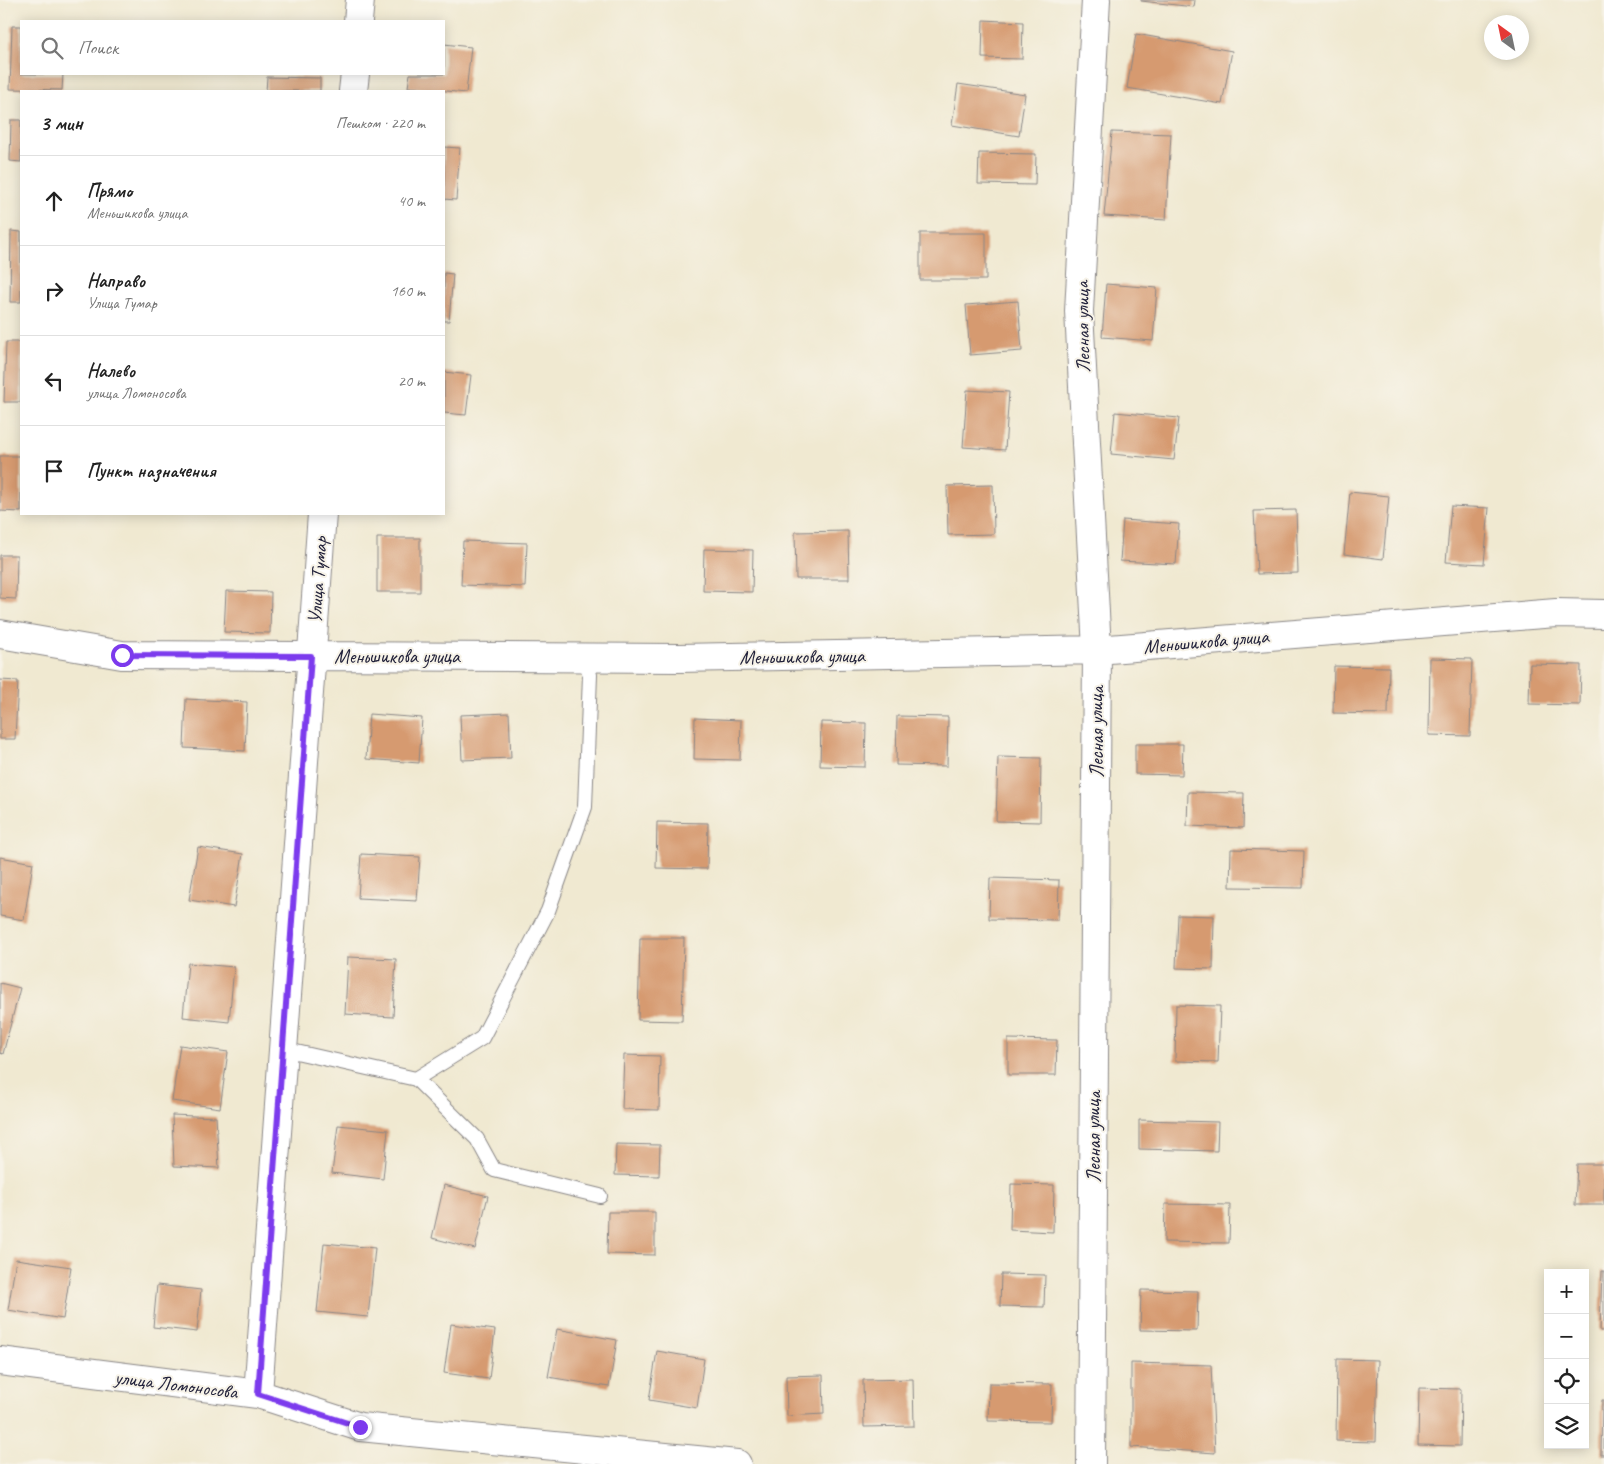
<!DOCTYPE html>
<html lang="ru">
<head>
<meta charset="utf-8">
<style>
	:root { --surface:#fff; --page:#f6f6f6; --text:#222; --muted:#767676; --line:#e0e0e0 }
	body { margin:0; font-family:Caveat,sans-serif; background:var(--page); color:var(--text) }
	.controls { position:absolute; right:15px; bottom:15px; display:grid; overflow:hidden; border-radius:0px; box-shadow:0 2px 12px #0003 }
	.controls button { width:45px; height:45px; display:grid; place-items:center; padding:0; border:0; border-bottom:1px solid var(--line); background:var(--surface); color:var(--text); font:25px sans-serif }
	.compass { position:absolute; left:1484px; top:15px; width:45px; height:45px; border-radius:50%; background:var(--surface); box-shadow:0 2px 12px #0003; rotate:327deg }
	.stop { position:absolute; width:15px; height:15px; margin:-11px; border:4px solid #7c3aed; border-radius:50%; background:#fff }
	.stop.end { background:#7c3aed; border-color:#fff; box-shadow:0 1px 5px #0008 }
	.list { margin:0; padding:0; list-style:none }
	h2 { display:flex; justify-content:space-between; align-items:center; height:65px; margin:0; padding:0 20px; font-size:21px }
	h2 small { font-size:16px; font-weight:400; color:var(--muted) }
	.list li { display:grid; grid-template-columns:32px 1fr auto; gap:15px; align-items:center; box-sizing:border-box; height:90px; padding:0 20px; border-top:1px solid var(--line) }
	.list b { display:block; font-size:19px; white-space:nowrap }
	.list p { margin:0; font-size:16px; white-space:nowrap; color:var(--muted) }
	.list em { font-size:16px; font-style:normal; color:var(--muted) }
	.icon { flex:none; width:28px; height:28px; fill:none; stroke:currentColor; stroke-width:2; stroke-linecap:round; stroke-linejoin:round }
	.map { position:relative; flex:none; width:1604px; height:1464px; overflow:hidden }
	.search { position:absolute; background:var(--surface); box-shadow:0 2px 12px #0003; left:20px; top:20px; width:425px; height:55px; display:flex; align-items:center; gap:12px; box-sizing:border-box; padding:0 18px; border-radius:0px; color:var(--muted); font-size:19px }
	.panel { position:absolute; background:var(--surface); box-shadow:0 2px 12px #0003; left:20px; top:90px; width:425px; height:425px; border-radius:0px }
	.map>svg:first-child { display:block }
	.building { fill:#d69a6f }
	.lines { fill:none; stroke-linecap:round; stroke-linejoin:round }
	.lane-casing { stroke:#898686; stroke-width:16 }
	.street-casing { stroke:#898686; stroke-width:30 }
	.lane { stroke:#fff; stroke-width:14 }
	.street { stroke:#fff; stroke-width:28 }
	.route { stroke:#7c3aed; stroke-width:6 }
	.labels { text-anchor:middle; stroke-width:4; stroke-linejoin:round; paint-order:stroke }
	.street-label { font-size:20px; fill:#22223b; stroke:#f7f3e8 }
</style>
</head>
<body>
<div class="map">
<svg width="1604" height="1464" viewBox="0 0 1604 1464">
	<rect width="100%" height="100%" fill="#f7f3e8"/>
	<filter id="ink" filterUnits="userSpaceOnUse"><feTurbulence type="fractalNoise" baseFrequency=".02" numOctaves="2"/><feDisplacementMap in="SourceGraphic" scale="10" xChannelSelector="R" yChannelSelector="G"/><feConvolveMatrix kernelMatrix="1 2 1 2 8 2 1 2 1" color-interpolation-filters="sRGB"/></filter>
	<filter id="wash" filterUnits="userSpaceOnUse"><feTurbulence type="fractalNoise" baseFrequency=".0096" numOctaves="4" result="noise"/><feDisplacementMap in="SourceGraphic" scale="20" xChannelSelector="R" yChannelSelector="G"/><feGaussianBlur stdDeviation="1.12" result="paint"/><feColorMatrix in="noise" values="0 0 0 0 0 0 0 0 0 0 0 0 0 0 0 0 0 1.4 0 .05"/><feComposite in="paint" operator="in"/></filter>
	<g filter="url(#wash)">
		<rect width="100%" height="100%" fill="#f0e9d1"/>
		<g id="blocks">
			<path class="building" d="M1141,0h54l-1,7 -53,-6z
				M983,20l40,2 -1,37 -40,-1z
				M12,26h9v48h42l-1,16 -52,-1z
				M1136,34l96,17 -10,53 -95,-16z
				M444,44l27,3 -5,46 -58,-6 2,-13h34z
				M267,77l53,1v13h-54z
				M958,84l67,10 -6,42 -67,-11z
				M11,120h10v42l-11,-1z
				M1112,132l59,2 -5,86 -62,-4z
				M444,147l16,1 -4,52 -12,-1z
				M979,153l57,1 -1,31 -57,-1z
				M11,231l10,1v70h-11z
				M920,233h66v47h-66z
				M444,273l9,1 -4,47h-5z
				M1106,284l51,4 -4,53 -51,-4z
				M1018,301l4,50 -52,4 -4,-50z
				M6,342h15v60h-17z
				M444,372l27,3 -5,40 -22,-2z
				M967,390l42,2 -4,58 -42,-3z
				M1115,412l64,6 -5,42 -63,-6z
				M0,456h21v56l-21,-1z
				M993,485l1,49 -46,1 -1,-49z
				M1350,492l39,4 -6,63 -39,-5z
				M1451,506l38,2 -5,56 -38,-2z
				M1296,510l2,63 -41,1 -3,-63z
				M1123,520l56,4 -3,40 -56,-3z
				M848,531l1,48h-53l-1,-47z
				M377,538h43v54h-43z
				M463,541l64,2 -2,44 -64,-2z
				M704,549l49,1 -1,42 -49,-1z
				M0,555h17l-1,44 -16,-1z
				M226,591l45,1 -1,41 -46,-1z
				M1430,658l42,1 -2,77 -41,-1z
				M1530,664l51,1 -1,40 -51,-1z
				M1334,666l55,1 -1,47 -55,-1z
				M0,680l18,1 -3,58h-15z
				M186,699l61,3 -2,49 -61,-3z
				M509,713l2,45 -49,2 -2,-45z
				M369,714l53,4 -3,45 -53,-4z
				M897,716l51,1 -1,49 -51,-1z
				M695,718l46,2 -1,40 -46,-1z
				M821,722l45,1 -1,44 -45,-1z
				M1135,744h48l-1,31 -47,-1z
				M998,757l43,1 -1,64 -44,-1z
				M1188,792l56,1 -1,35 -56,-2z
				M657,822l51,1 -1,46 -51,-1z
				M198,847l45,7 -9,53 -45,-7z
				M1231,849l73,2 -1,37 -73,-1z
				M361,854l59,3 -3,44 -59,-3z
				M0,857l33,6 -9,57 -24,-4z
				M990,878l69,2 -1,40 -69,-1z
				M1178,915l36,1 -1,53 -37,-1z
				M640,938h44l-2,83 -44,-1z
				M348,957l48,2 -3,58 -48,-3z
				M188,963l46,4 -5,55 -46,-5z
				M0,983l20,5 -17,66 -3,-1z
				M1176,1005l44,1 -2,56 -43,-1z
				M1008,1039l49,1 -1,35h-48z
				M180,1045l48,7 -8,56 -48,-7z
				M624,1055l36,1 -1,54 -37,-1z
				M172,1115l44,2 3,51 -45,-2z
				M1139,1120l79,2 -1,29 -78,-2z
				M338,1125l50,5 -5,49 -51,-6z
				M616,1144l44,1 -1,31 -44,-1z
				M1577,1164h27v41h-29z
				M1011,1184l43,1 -1,47 -43,-2z
				M444,1185l44,11 -13,53 -43,-11z
				M1165,1204l65,1 -1,38 -65,-1z
				M608,1212h47v43l-48,-1z
				M324,1243l51,5 -7,69 -51,-5z
				M16,1259l55,8 -8,52 -55,-9z
				M1602,1271h2v60h-4z
				M1001,1274l44,1 -1,32 -44,-1z
				M157,1285l44,5 -4,42 -44,-5z
				M1141,1290l57,1 -1,40 -57,-1z
				M451,1324l44,6 -6,49 -45,-6z
				M557,1329l60,11 -8,47 -61,-10z
				M657,1351l47,8 -7,49 -48,-8z
				M1337,1359l41,1 -2,82 -40,-1z
				M1131,1363l80,2 4,88 -84,-6z
				M823,1375l1,39 -37,2 -1,-40z
				M913,1379l1,47 -50,1 -1,-47z
				M989,1383l63,1 -1,38 -63,-1z
				M1419,1388l42,1 -1,57 -42,-1z
				M1602,1400h2v55h-3z"/>
		</g>
	</g>
	<g filter="url(#ink)">
		<use href="#blocks" fill-opacity="0" stroke="#898686" stroke-width="1"/>
		<g class="lines">
			<g class="lane-casing">
				<path id="lane" d="M283,1049l133,30 66,-41 66,-127 37,-104 5,-132 -6,-18
					M416,1079l61,60 17,31 106,26"/>
			</g>
			<g class="street-casing">
				<path id="street" d="M358,21l2,-21
					M353,91l2,-17
					M0,634l122,21 557,3 418,-8 459,-37 48,1
					M0,1361l258,33 102,33 377,37
					M258,1394l64,-880
					M1091,1464l6,-814 -18,-339 17,-311"/>
			</g>
			<use href="#lane" class="lane"/>
			<use href="#street" class="street"/>
		</g>
	</g>
	<g class="lines" filter="url(#ink)">
		<path class="route" d="M122,655l189,1 -53,738 102,33"/>
	</g>
	<g class="labels">
		<g class="street-label">
			<text transform="translate(1082 327) rotate(-91)" y="7">Лесная улица</text>
			<text transform="translate(317 580) rotate(-86)" y="7">Улица Тумар</text>
			<text transform="translate(1206 641) rotate(-5)" y="7">Меньшикова улица</text>
			<text x="397" y="663">Меньшикова улица</text>
			<text transform="translate(802 656) rotate(-1)" y="7">Меньшикова улица</text>
			<text transform="translate(1096 732) rotate(-90)" y="7">Лесная улица</text>
			<text transform="translate(1093 1137) rotate(-90)" y="7">Лесная улица</text>
			<text transform="translate(176 1384) rotate(7)" y="7">улица Ломоносова</text>
		</g>
	</g>
</svg>
<div class="controls">
<button>+</button>
<button>−</button>
<button><svg class="icon" aria-label="locate" viewBox="0 0 24 24"><circle cx="12" cy="12" r="6"/><path d="M12 2v4M12 18v4M2 12h4M18 12h4"/></svg></button>
<button><svg class="icon" aria-label="layers" viewBox="0 0 24 24"><path d="M12 4l9 5-9 5-9-5zM3 14l9 5 9-5"/></svg></button>
</div>
<svg class="compass" viewBox="-18 -18 36 36"><path d="M0-13l5 13h-10z" fill="#e53935"/><path d="M0 13l5-13h-10z" fill="#767676"/></svg>
<div class="stop" style="left:122px;top:655px"></div>
<div class="stop end" style="left:360px;top:1427px"></div>
<div class="search"><svg class="icon" aria-label="search" viewBox="0 0 24 24"><circle cx="10" cy="10" r="6"/><path d="M15 15l6 6"/></svg>Поиск</div>
<section class="panel">
<h2>3 мин<small>Пешком · 220 m</small></h2>
<ul class="list">
<li><svg class="icon" aria-label="ahead" viewBox="0 0 24 24"><path d="M12 20V5M6 11l6-6 6 6"/></svg><div><b>Прямо</b><p>Меньшикова улица</p></div><em>40 m</em></li>
<li><svg class="icon" aria-label="right" viewBox="0 0 24 24"><path d="M7 20v-9h11M14 6l5 5-5 5"/></svg><div><b>Направо</b><p>Улица Тумар</p></div><em>160 m</em></li>
<li><svg class="icon" aria-label="left" viewBox="0 0 24 24"><path d="M17 20v-9H6M10 6l-5 5 5 5"/></svg><div><b>Налево</b><p>улица Ломоносова</p></div><em>20 m</em></li>
<li><svg class="icon" aria-label="arrive" viewBox="0 0 24 24"><path d="M6 21V4h12l-3 4 3 4H6"/></svg><div><b>Пункт назначения</b></div></li>
</ul>
</section>
</div>
</body>
</html>
